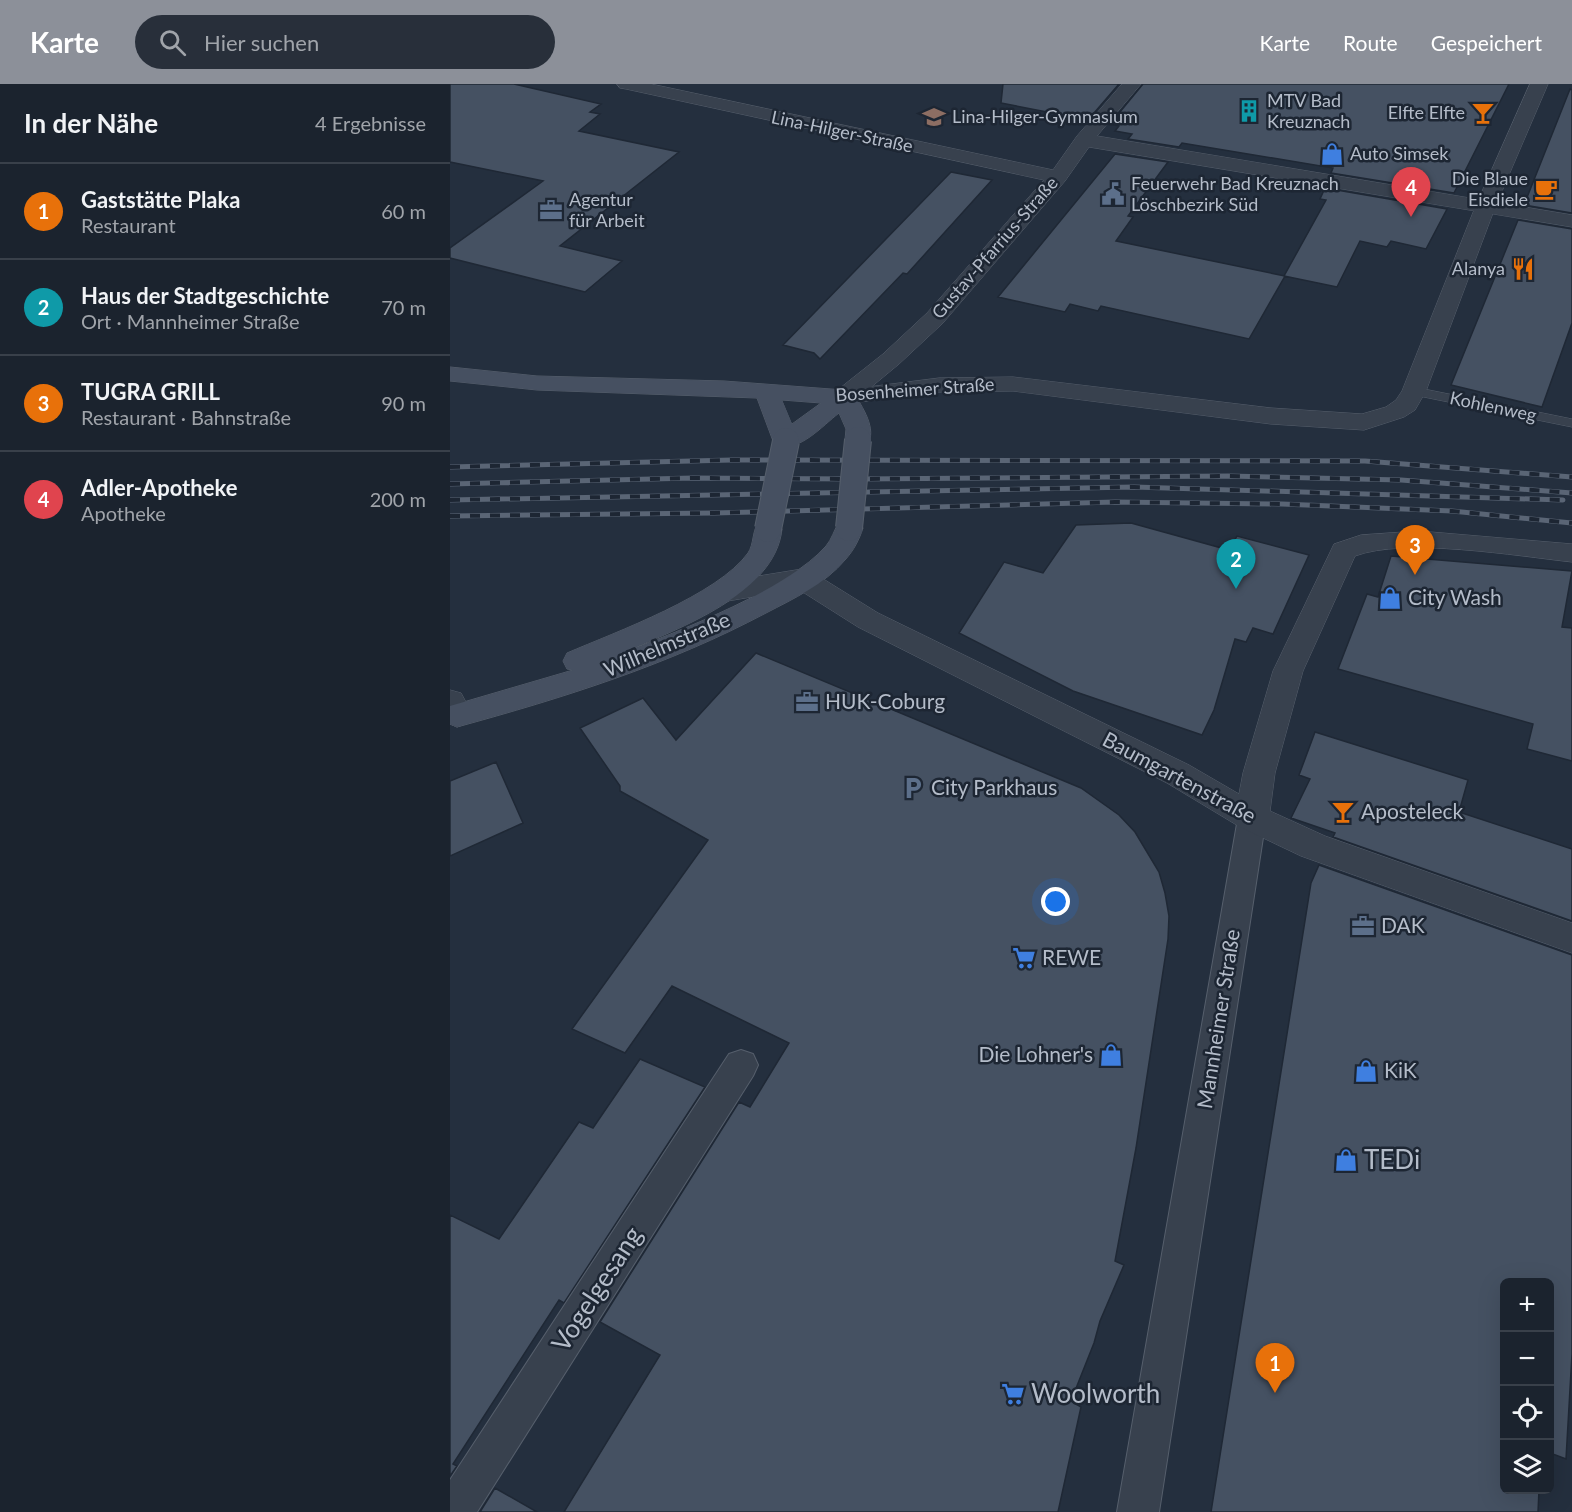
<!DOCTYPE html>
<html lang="de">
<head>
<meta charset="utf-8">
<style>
	:root { --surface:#1b232e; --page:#282f3a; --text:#f1f3f6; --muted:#a0a4aa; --line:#39404a; --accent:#8c9099 }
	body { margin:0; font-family:Lato,sans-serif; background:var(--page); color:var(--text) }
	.controls { position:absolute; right:18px; bottom:18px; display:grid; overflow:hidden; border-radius:9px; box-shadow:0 6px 24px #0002 }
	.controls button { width:54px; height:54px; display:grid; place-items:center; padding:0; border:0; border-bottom:2px solid var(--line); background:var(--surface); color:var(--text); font:30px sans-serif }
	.you { position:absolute; left:606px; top:818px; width:21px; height:21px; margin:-15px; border:4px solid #fff; border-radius:50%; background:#1a73e8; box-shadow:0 0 0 9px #1a73e833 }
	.badge { display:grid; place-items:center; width:39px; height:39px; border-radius:50%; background:var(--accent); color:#fff; font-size:20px; font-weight:700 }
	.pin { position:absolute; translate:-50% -50px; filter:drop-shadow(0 2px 3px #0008) }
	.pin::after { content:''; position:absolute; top:32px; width:21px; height:18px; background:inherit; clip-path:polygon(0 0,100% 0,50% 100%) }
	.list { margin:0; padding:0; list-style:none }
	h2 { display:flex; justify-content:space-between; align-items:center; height:78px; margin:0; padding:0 24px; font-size:26px }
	h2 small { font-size:20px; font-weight:400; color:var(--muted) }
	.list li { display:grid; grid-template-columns:39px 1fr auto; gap:18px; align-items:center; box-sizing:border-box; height:96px; padding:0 24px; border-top:2px solid var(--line) }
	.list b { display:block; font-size:22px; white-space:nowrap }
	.list p { margin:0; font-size:20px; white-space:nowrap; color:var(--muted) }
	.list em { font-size:20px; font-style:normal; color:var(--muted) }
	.icon { flex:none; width:33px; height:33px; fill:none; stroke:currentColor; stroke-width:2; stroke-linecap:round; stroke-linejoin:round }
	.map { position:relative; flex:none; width:1122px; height:1428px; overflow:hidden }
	header { display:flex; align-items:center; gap:36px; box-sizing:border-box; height:84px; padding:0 30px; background:var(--accent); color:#fff }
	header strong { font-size:28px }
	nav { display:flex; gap:33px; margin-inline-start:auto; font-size:21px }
	.search { width:420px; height:54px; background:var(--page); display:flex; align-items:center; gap:15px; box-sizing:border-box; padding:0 21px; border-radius:33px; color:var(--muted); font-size:22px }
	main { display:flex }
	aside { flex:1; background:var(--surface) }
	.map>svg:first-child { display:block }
	.building { fill:#455162; stroke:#1f2835; stroke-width:1.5 }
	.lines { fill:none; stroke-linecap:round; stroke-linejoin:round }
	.service-casing { stroke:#565f6c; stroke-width:1 }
	.pedestrian-casing { stroke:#565f6c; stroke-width:2 }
	.minor-casing { stroke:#565f6c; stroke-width:1 }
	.tertiary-casing { stroke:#565f6c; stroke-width:1 }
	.secondary-casing { stroke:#565f6c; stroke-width:1 }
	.service { fill:#38414e; fill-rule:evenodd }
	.pedestrian { fill:#38414e; fill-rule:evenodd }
	.minor { fill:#38414e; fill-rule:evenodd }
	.tertiary { fill:#38414e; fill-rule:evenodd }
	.secondary { fill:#465061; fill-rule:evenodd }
	.rail-casing { stroke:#5a6575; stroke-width:5 }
	.rail { stroke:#1d2633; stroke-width:4; stroke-dasharray:10; stroke-linecap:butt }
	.secondary-bridge-casing { stroke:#565f6c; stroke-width:28; stroke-linecap:butt }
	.secondary-bridge { stroke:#465061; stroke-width:26 }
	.labels { text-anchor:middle; stroke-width:5; stroke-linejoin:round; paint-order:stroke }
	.far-poi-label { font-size:18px; fill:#b4bcc9; stroke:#1d2633; text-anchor:start }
	.far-street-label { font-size:18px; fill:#b4bcc9; stroke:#1d2633 }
	.poi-label { font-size:21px; fill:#b4bcc9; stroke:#1d2633; text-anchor:start }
	.street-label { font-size:21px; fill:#b4bcc9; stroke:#1d2633 }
	.near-poi-label { font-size:26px; fill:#b4bcc9; stroke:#1d2633; text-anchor:start }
	.near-street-label { font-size:26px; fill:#b4bcc9; stroke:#1d2633 }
</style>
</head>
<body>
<header>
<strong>Karte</strong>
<div class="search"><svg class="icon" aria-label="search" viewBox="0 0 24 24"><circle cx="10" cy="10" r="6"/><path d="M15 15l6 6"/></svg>Hier suchen</div>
<nav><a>Karte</a><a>Route</a><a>Gespeichert</a></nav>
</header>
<main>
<aside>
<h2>In der Nähe<small>4 Ergebnisse</small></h2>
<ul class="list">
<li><span class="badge" style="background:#e8710a">1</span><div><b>Gaststätte Plaka</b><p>Restaurant</p></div><em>60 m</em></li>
<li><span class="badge" style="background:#0f9aa8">2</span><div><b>Haus der Stadtgeschichte</b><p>Ort · Mannheimer Straße</p></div><em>70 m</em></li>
<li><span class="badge" style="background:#e8710a">3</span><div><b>TUGRA GRILL</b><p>Restaurant · Bahnstraße</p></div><em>90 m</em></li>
<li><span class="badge" style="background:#e0444e">4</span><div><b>Adler-Apotheke</b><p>Apotheke</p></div><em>200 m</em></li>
</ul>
</aside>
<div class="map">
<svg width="1122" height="1428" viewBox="0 0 1122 1428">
	<rect width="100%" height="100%" fill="#242f3e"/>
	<path class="building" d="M0,0h64l87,20 -11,8 10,2 -21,17 100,21 -119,94 62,15 -37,31 -135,-34v-10l93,-67 -93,-19z
		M553,0h116l-31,36 -87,-17z
		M693,0h366l-55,109 -123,-20 2,-5 -151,-25 -3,4 -51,-8 4,-5 -17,-3 4,-5 -9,-2z
		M1120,5l2,1v123l-48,-8z
		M665,70l53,8 -40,54 5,1 -17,24 169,35 -36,63 -148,-33 -3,5 -28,-7 -5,8 -67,-15z
		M501,88l41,8 -85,94 -4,-1 -83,86 -6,-6 -31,-8z
		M875,104l122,21 -21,40 -35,-8 -4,6 -27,-6 -23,46 -53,-11 42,-76 -6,-1z
		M1068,136l54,9v94l-30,84 -91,-22z
		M681,439l98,27 8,-14 72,19 -36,79 -20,-6 -7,14 -11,-3 -21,71 -12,25 -129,-44 -114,-58 45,-71 39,11 33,-48z
		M941,472l181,15 -10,56 10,1v133l-45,-12 6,-25 -195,-55 29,-75 11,3z
		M306,569l325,135 38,27 16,17 24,40 6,21 4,23 -1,23 -32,209 -21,113 9,4 -24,56 -6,22 -23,58 10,6 -23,105h-494l96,-157 -60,-33 139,-220 11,5 39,-64 -117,-57 -47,67 -53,-24 136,-189 -88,-49v-5l-40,-58 63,-30 33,42z
		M865,648l153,48 -9,32 113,37v72l-239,-84 2,-4 -44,-15 19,-39 -11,-4z
		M46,678l27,61 -73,33v-75z
		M869,781l253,90v399l-6,105 -16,-6v-171h-46v208h35l-1,22h-327l100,-629z
		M190,975l65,28 -141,216 -5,-3 -106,164 4,2 -7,10v-261l49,24 80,-117 14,6z
		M45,1404l42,24h-57z"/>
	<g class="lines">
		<g class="service-casing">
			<path id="service" d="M964,303l158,32v8l-163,-33 -2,-3z"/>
		</g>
		<g class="pedestrian-casing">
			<path id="pedestrian" d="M802,723l10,3 4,8 -107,694h-42l121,-694 4,-8z
				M291,966l12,4 5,11 -5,11 -276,436h-27v-32l279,-426z"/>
		</g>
		<g class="minor-casing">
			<path id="minor" d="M167,0h34l402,86 24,-34 45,-52h19l-44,52 475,79v12l-483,-80 -24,34 -122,142 -44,41 -46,38 -9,2 -9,-2 -3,-5 3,-5 48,-38 44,-41 117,-133 -418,-91 -6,-1z
				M969,447l153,13v18c-55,-6 -167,-25 -217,-6l-52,115 -28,102 -5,38 55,25 247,87v30l-271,-97 -61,-29 -73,-44 -309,-156 -60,-38 -76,13 -10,-3 -4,-7 4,-7 10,-3 80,-13 10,3 66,41 311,152 50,29 4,-21 30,-102 61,-127 27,-9z
				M0,606l11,3 12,22 -5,8 -11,4 -7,-3z"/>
		</g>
		<g class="tertiary-casing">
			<path id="tertiary" d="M1080,0h18l-52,121 -70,186 -11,19 -11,7 -40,13 -93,-6 -258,-33 -74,1 -95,12 -9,-2 -3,-5 3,-5 9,-2 95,-12 74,-1 258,31 91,6 24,-7 10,-7 6,-9 74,-186z"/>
		</g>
		<g class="secondary-casing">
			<path id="secondary" d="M0,283l87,9 187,5 120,9 9,2c9,14 25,38 14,53l-9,3 -9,-3 -4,-5 1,-11 -7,-16c-17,13 -39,39 -62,33l-4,-5 -16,-43 -220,-8 -87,-9zM332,316l39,3 -29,21z
				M399,435l10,3 4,6c-4,12 -9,22 -18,32 -20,24 -52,39 -79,53 -98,52 -203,85 -309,114l-7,-3v-18l123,-36 -6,-1 -4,-8 4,-8c49,-21 151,-58 181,-100 6,-9 4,-21 10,-30l10,-3 10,3 4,6c-7,65 -103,99 -155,122 53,-20 163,-63 199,-105 6,-7 8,-16 13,-24z"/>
		</g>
		<use href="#service" class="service"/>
		<use href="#pedestrian" class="pedestrian"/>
		<use href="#minor" class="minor"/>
		<use href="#tertiary" class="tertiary"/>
		<use href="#secondary" class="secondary"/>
		<g class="rail-casing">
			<path id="rail" d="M0,383l282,-7 633,1 207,16
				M0,400l243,-6 167,1 368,-3 173,4 171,13
				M0,416l684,-13 429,13
				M0,432l264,-3 401,-11 167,2 170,7 120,12"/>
		</g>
		<use href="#rail" class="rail"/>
		<g class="secondary-bridge-casing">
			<path id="secondary-bridge" d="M399,444l9,-88
				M318,445l18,-88"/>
		</g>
		<use href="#secondary-bridge" class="secondary-bridge"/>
	</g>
	<defs>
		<g id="building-bare" transform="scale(1.8)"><path d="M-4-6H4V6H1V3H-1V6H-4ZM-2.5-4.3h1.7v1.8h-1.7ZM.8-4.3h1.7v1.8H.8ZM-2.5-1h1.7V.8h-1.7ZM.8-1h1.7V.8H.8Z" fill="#0f9aa8" stroke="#1d2633" stroke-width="2.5" paint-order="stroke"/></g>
		<g id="bar-bare" transform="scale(1.8)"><path d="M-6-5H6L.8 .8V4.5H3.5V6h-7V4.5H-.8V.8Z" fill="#e8710a" stroke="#1d2633" stroke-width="2.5" paint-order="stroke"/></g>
		<g id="school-bare" transform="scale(1.8)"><path d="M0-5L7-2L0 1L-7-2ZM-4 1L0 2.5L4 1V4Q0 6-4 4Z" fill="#8d6e63" stroke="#1d2633" stroke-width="2.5" paint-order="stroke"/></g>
		<g id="shop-bare" transform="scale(1.8)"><path d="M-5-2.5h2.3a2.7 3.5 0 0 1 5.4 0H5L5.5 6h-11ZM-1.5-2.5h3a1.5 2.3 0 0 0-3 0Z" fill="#3f7fe0" stroke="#1d2633" stroke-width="2.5" paint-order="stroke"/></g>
		<g id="cafe-bare" transform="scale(1.8)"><path d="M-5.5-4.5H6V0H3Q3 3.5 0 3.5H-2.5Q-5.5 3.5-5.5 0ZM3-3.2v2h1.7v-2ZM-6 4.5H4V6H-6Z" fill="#e8710a" stroke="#1d2633" stroke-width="2.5" paint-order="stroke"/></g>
		<g id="civic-bare" transform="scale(1.8)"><path d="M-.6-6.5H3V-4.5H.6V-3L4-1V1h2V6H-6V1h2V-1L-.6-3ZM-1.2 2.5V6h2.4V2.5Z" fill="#5c6f8a" stroke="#1d2633" stroke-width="2.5" paint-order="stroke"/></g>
		<g id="office-bare" transform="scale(1.8)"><path d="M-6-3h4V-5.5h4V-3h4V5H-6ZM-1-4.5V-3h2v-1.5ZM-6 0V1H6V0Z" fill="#5c6f8a" stroke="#1d2633" stroke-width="2.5" paint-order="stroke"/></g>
		<g id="restaurant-bare" transform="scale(1.8)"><path d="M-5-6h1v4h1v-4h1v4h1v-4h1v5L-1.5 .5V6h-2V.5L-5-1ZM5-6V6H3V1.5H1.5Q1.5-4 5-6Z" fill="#e8710a" stroke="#1d2633" stroke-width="2.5" paint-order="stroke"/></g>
		<g id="parking-bare" transform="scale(1.8)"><path d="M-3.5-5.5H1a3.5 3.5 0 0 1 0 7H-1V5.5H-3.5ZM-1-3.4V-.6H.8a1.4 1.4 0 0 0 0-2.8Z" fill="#5c6f8a" stroke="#1d2633" stroke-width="2.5" paint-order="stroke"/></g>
		<g id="supermarket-bare" transform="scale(1.8)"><path d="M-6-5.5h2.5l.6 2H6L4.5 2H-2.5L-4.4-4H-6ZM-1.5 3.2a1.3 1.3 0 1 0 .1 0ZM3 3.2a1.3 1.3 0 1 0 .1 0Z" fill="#3f7fe0" stroke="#1d2633" stroke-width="2.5" paint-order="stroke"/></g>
	</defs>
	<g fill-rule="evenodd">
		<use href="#building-bare" x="799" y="27"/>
		<use href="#bar-bare" x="1033" y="29"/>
		<use href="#school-bare" x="484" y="33"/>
		<use href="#shop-bare" x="882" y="70"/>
		<use href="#cafe-bare" x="1096" y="105"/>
		<use href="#civic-bare" x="663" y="110"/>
		<use href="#office-bare" x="101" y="126"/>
		<use href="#restaurant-bare" x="1073" y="185"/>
		<use href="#shop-bare" x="940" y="514"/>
		<use href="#office-bare" x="357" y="618"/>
		<use href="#parking-bare" x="463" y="704"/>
		<use href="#bar-bare" x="893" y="728"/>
		<use href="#office-bare" x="913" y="842"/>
		<use href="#supermarket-bare" x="574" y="874"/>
		<use href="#shop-bare" x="661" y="971"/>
		<use href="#shop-bare" x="916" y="987"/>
		<use href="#shop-bare" x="896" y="1076"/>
		<use href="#supermarket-bare" x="563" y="1310"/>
	</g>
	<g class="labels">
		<g class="far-poi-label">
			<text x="817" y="23">MTV Bad<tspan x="817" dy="21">Kreuznach</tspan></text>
			<text x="1015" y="35" text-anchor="end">Elfte Elfte</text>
			<text x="502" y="39">Lina-Hilger-Gymnasium</text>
			<text x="900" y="76">Auto Simsek</text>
			<text x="1078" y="101" text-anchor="end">Die Blaue<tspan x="1078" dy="21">Eisdiele</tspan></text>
			<text x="681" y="106">Feuerwehr Bad Kreuznach<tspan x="681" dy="21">Löschbezirk Süd</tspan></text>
			<text x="119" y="122">Agentur<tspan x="119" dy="21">für Arbeit</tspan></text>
			<text x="1055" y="191" text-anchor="end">Alanya</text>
		</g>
		<g class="far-street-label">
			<text transform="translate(392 48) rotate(12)" y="6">Lina-Hilger-Straße</text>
			<text transform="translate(545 164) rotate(-49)" y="6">Gustav-Pfarrius-Straße</text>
			<text transform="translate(465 306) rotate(-4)" y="6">Bosenheimer Straße</text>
			<text transform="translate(1043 323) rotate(12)" y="6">Kohlenweg</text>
		</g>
		<g class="poi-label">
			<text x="958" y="521">City Wash</text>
			<text x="375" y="625">HUK-Coburg</text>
			<text x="481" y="711">City Parkhaus</text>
			<text x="911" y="735">Aposteleck</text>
			<text x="931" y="849">DAK</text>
			<text x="592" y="881">REWE</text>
			<text x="643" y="978" text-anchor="end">Die Lohner's</text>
			<text x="934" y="994">KiK</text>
		</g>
		<g class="street-label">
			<text transform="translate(217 561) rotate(-23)" y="7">Wilhelmstraße</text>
			<text transform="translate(729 694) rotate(28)" y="7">Baumgartenstraße</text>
			<text transform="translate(769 935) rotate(-81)" y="7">Mannheimer Straße</text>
		</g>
		<g class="near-poi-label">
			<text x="914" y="1085">TEDi</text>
			<text x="581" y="1319">Woolworth</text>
		</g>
		<g class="near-street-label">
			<text transform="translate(147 1205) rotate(-57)" y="9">Vogelgesang</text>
		</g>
	</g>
</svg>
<div class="controls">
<button>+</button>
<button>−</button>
<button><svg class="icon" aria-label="locate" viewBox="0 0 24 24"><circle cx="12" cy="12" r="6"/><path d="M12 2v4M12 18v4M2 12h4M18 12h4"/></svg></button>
<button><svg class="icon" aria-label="layers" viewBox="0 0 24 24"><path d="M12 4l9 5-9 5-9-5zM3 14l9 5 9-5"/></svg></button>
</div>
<div class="you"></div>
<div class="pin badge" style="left:825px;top:1309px;background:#e8710a">1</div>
<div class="pin badge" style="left:786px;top:505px;background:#0f9aa8">2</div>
<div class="pin badge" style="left:965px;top:491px;background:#e8710a">3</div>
<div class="pin badge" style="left:961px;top:133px;background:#e0444e">4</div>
</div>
</main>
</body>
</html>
